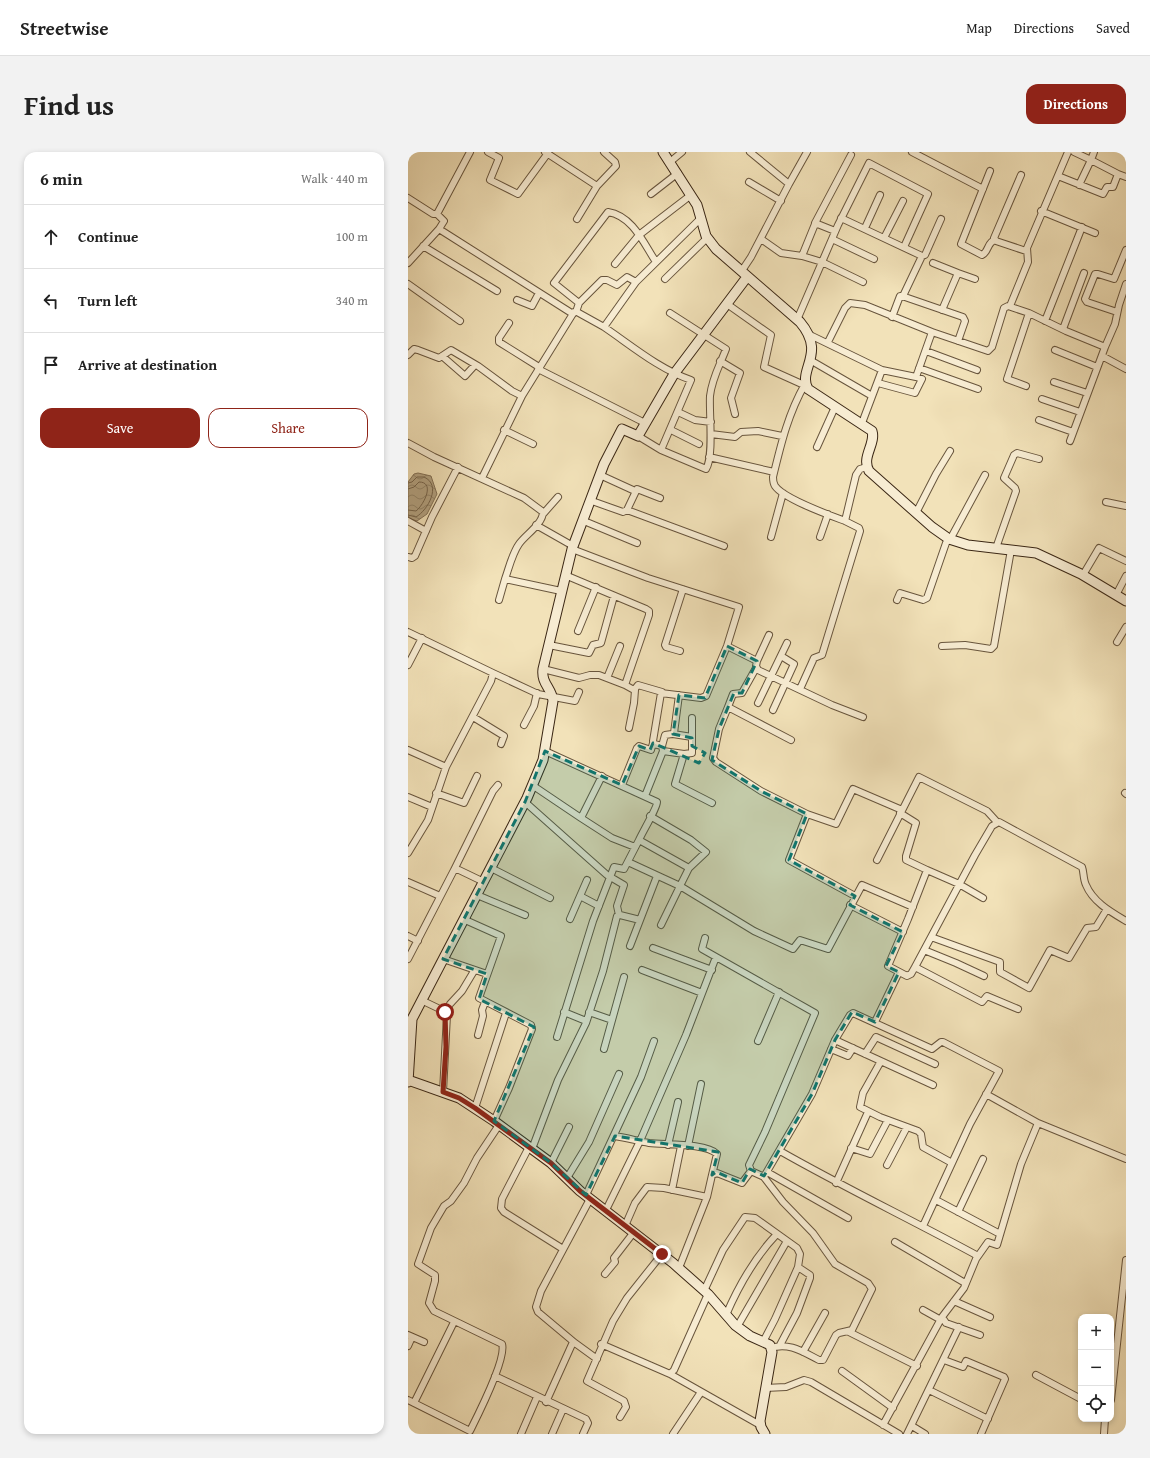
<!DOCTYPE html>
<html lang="en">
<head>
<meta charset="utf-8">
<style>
	:root { --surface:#fff; --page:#f2f2f2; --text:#222; --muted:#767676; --line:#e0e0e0; --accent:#8f2418 }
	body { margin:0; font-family:"Gentium Book Plus",serif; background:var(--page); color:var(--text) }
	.controls { position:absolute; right:12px; bottom:12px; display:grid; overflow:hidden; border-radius:8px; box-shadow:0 2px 6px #0003 }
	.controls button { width:36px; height:36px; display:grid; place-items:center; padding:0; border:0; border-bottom:1px solid var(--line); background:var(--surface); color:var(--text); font:20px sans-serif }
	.stop { position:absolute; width:12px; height:12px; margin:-9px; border:3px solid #8f2418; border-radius:50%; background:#fff }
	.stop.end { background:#8f2418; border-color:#fff; box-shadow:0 1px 4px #0008 }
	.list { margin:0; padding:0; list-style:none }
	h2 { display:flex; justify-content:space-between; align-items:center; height:52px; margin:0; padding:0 16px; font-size:17px }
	h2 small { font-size:13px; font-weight:400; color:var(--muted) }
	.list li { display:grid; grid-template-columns:26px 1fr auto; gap:12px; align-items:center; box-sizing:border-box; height:64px; padding:0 16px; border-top:1px solid var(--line) }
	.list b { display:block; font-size:15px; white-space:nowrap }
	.list em { font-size:13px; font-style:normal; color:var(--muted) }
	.actions { display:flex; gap:8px; padding:12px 16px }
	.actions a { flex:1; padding:9px 0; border:1px solid var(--accent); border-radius:12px; text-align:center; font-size:14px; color:var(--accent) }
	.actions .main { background:var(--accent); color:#fff }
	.icon { flex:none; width:22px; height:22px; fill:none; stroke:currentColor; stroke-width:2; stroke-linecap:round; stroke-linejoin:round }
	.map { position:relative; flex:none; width:718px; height:1282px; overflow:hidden; border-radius:12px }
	header { display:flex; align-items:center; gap:24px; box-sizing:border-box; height:56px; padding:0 20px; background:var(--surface); border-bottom:1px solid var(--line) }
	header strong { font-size:19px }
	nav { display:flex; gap:22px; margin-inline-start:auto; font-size:14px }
	.intro { display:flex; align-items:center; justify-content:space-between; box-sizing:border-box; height:96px; padding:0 24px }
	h1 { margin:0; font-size:28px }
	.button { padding:10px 18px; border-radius:12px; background:var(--accent); color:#fff; font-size:14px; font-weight:700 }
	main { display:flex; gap:24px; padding:0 24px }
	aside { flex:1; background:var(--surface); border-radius:12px; box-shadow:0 2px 6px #0003 }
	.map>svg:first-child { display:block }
	.water { fill:url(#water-waves); stroke:#837055 }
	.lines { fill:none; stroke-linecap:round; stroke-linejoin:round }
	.shore { stroke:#76644a; stroke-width:1 }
	.street-casing { stroke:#68553d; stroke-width:8 }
	.secondary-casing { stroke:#3a2614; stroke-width:11 }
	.street { stroke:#f7ecd2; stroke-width:6 }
	.secondary { stroke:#f7ecd2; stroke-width:9 }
	.route { stroke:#8f2418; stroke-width:5 }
	.marked { fill:#0f766e; fill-opacity:0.2; stroke:#0f766e; stroke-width:3; stroke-dasharray:8 5; stroke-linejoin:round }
</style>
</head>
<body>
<header>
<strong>Streetwise</strong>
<nav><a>Map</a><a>Directions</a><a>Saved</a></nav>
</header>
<div class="intro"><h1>Find us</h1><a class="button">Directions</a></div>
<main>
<aside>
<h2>6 min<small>Walk · 440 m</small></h2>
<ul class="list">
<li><svg class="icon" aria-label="ahead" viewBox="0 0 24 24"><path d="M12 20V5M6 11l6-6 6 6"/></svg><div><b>Continue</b></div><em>100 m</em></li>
<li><svg class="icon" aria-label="left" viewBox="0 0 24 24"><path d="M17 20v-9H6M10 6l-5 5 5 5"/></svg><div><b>Turn left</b></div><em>340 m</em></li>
<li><svg class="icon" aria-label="arrive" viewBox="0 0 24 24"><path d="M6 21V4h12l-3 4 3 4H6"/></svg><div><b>Arrive at destination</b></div></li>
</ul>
<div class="actions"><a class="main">Save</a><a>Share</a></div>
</aside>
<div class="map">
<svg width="718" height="1282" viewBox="0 0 718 1282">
	<defs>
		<pattern id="water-waves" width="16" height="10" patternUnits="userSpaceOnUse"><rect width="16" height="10" fill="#b3a281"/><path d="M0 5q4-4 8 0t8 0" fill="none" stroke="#938468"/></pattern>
	</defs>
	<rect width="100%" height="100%" fill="#f2e2b9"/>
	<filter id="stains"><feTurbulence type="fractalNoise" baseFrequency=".005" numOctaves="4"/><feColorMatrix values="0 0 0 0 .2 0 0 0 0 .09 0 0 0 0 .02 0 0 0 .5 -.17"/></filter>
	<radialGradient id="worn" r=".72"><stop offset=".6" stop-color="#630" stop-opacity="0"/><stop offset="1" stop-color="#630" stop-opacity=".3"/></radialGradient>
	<path class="water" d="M10,321l13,3 6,18 -10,20 -10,7 -9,-3v-36l6,-8z"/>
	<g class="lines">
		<path class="shore" d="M0,331l4,-1 5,-5h7c18,8 4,33 -8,40l-8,-2
			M0,337l6,-2 5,-5c17,0 4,24 -3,29l-8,-1"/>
		<g class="street-casing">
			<path id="street" d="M80,0l11,6 -9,22 28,14 30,-41
				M137,0l52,34 -20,33
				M504,0l71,37
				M666,0l17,8 -12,25
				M262,10l12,-10
				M582,19l-29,73 21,11c7,-3 5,-13 13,-15
				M710,22l8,3
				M613,23l-27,63 2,3 30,10
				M650,24l45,18 4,-7h6l5,-13 -27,-14 3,-8
				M341,30l32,19
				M381,32l18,-32
				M189,34l19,-20 -1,-4 -11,-10
				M243,42l27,-21
				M0,46l25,16h4l33,-62
				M633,59l54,22
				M29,62l7,7 -5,8 134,85
				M433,66l81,38 3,-1 16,-36
				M457,76l15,-33
				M427,79l-20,-8 36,-68
				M476,86l19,-37
				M353,87l20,14 21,3 20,6 41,20
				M424,87l42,20
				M15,94l74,45
				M394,104l13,-32
				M0,111l31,-34
				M525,111l25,10 -16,37
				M207,112l24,-29 52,-40
				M333,120l10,-15 38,-73 -39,-32
				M550,121l17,6
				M257,127l42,-41
				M0,132l52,37
				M495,144l19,-40
				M109,148l15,6 7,-13
				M171,151l-25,-20 54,-71c25,4 36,32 48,50
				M319,152l44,31 -7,32 40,18
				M602,154l18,-44 -1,-14 41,-96
				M168,160l3,-9 23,-23h5l10,5 10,-8 9,5
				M709,160l-30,-10 -2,-3 10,-25h3l16,5 12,-29
				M484,165l8,-21h2l61,21 2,4 -7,20
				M389,168l41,-95 31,-62 59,31 -24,53
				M637,169l37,-94
				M101,171l-10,15v4l40,25
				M196,175c28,19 55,42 87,53l-30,70 45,19c8,-12 3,-57 4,-73 2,-18 10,-31 16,-47l-56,-36
				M655,177l21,-56
				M524,180l56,19 4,-4 12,-39 4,-2 21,7 37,18 39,16 10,-23 4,-19 7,-21
				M400,182l74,36 34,7 16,-45 -67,-27 -15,-2 -5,5 -17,34
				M647,198l42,17
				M518,199l51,19
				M0,203l6,-6 4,1 21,8 12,-8 27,16 34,25 10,5 52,-84h3l27,15 32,-45 64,-63
				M34,204l23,20 10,-11
				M694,204l24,13
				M402,208l62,36
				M312,209l20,12 -9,25 4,16
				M511,216l59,21
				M130,217l107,54
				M646,230l33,11
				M470,231l37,10 7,-14 -6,-2
				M397,232c-17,30 -24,60 -32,93 0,3 0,6 2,9 9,13 54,29 70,35
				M618,234l-19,-7 22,-66
				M634,247l38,13
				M270,260l17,8 16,2
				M631,268l34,12
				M454,271l20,-53
				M96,278l29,14
				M263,278l28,14
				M303,282l24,3 6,-5 17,-1 24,5
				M230,284l23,14
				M662,289l35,-94
				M0,291l26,14 90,41 19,14c0,12 -18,23 -24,32 -7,10 -10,24 -14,35
				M409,295l18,-40
				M301,305l65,15
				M192,323l35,16
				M74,326l40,-82
				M184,349l31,11 4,-2 10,-21 23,9
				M698,350l20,4
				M219,358l97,36
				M508,361l20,-39 14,-23
				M135,362l15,-17
				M0,369l18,10
				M176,369l53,22
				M128,373l37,21
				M363,385l12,-44
				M412,385l8,-23
				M588,396l20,-57 -1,-3 -11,-10 10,-23 3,-2 22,6
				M164,397l76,29 91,29 -12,39 -21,50 -5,2 -40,-5 -8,48 1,3 8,2 1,5 -18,45
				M0,405l4,1 3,-2 17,-39 26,-50
				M675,423l16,-27 27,13
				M708,443l10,-19
				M91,448l6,-21 56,12
				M489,448l3,-7 23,7 4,-2 19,-55 6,-7 33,-61
				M170,479l18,-44
				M0,480l85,41
				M709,490l9,-15
				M141,493l40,8 4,-8 8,-2 13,-47
				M319,494l30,15 -1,5 2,4 74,35 31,12
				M534,494l23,-1 26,4 3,-3 17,-96
				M272,499l-14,-4 -1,-2 18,-56
				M349,509l12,-26
				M0,513l14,-27
				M135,517l36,9 11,-3h9l26,10 24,-70v-4l-3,-2 -81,-34
				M199,526l13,-32
				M217,533l9,5 4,-5 24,7
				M392,537l14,-31 8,-3 38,-124 -1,-3 -14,-7 11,-46 4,-6 7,-2
				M350,551l29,-60
				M320,555l5,-13 9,-1 14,-25
				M365,558l21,-46 -13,-8
				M65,565l31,19 -3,8
				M116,573l10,-19 3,-13
				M221,576l5,-25 1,-13
				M265,582l19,3v-19
				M284,585v16l-8,1 -9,30 37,19
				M383,588l-63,-33 -9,22 -6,29 3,4 45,29 46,23 -18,46 66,36
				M254,594l3,-11 7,-1 2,-1 5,-38
				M0,598l38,17
				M137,599l112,51c1,4 -15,31 -18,38
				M255,599l21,3
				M194,624l-21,42 31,20 23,9
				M124,633l49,33
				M214,633l15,-37 2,-2 12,4 2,-7
				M28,641l28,10 13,-27
				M717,641l1,1
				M0,645l24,10
				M117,650l82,73 17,10 -7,21 2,9
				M492,661l16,10 -10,33v4l21,10
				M399,662l29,10 17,-35 49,21
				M242,664l41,24 15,12 -17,16 -9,18 74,45 39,18 7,-9 28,9 34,-64 51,22
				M0,701l20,-33 18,-53 45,-86 2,-8 45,21 37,7 4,-9
				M469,708l42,-83 68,34 10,11
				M220,710l52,24 -19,39
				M83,716l59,30
				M46,718l39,-79 5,-6
				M0,730l32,14
				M69,743l48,20
				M172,744l7,-16
				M575,746l-24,-14 -32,-14 -19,49 -20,47 19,10 4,-2 4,-7 67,35 5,-6 31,13
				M442,753l53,27
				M55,767l38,17 -22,62 52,27 1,4 -23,59 -15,33
				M162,767l10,-23 19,10
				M0,784l10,5
				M523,785l69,25v10l29,16 21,-38 19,8 18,-30 9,-1 11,-18
				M297,786l-3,11 113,64 -50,119 -16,33 2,6
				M222,794l27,-70
				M245,796l59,22
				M516,798l32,13 28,13
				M0,807l46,-89h5l25,12
				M35,807l44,15
				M507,815l60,-112 17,-29 7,-4 83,45c2,5 1,12 4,18 7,17 25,27 40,36
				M234,818l60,23
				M13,848l23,11 3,4 -4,77
				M156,860l22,9
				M181,860l23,8
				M38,861l4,-9 12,-13 12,-20
				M467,870l24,-50
				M70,883l5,-19 -1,-6 3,-8
				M149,885l36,-116 21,-54 10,2 15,-29 50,28
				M427,888l98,45
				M350,889l21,-49
				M196,897l20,-72
				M423,897l17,7 5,-8
				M457,902l11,-17 59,27
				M473,909l-18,32 -3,14 20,10 38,14 3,3 2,13 29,16
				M578,942l52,29 88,36
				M67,956l31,-95
				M207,984c12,2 23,5 34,7 16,2 57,0 68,11l-5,21
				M260,993l10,-43
				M280,994l13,-62
				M121,995l-27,52 -1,9 3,4 59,37
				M443,996l19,6 18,-34
				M124,997l26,-69 28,-57 17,-52 14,-55 3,-1 20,5
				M372,999c65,37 132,69 198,105
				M143,1011l18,-36
				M479,1013l20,-38
				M359,1020l81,46
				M355,1024l20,26 30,31 22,31 33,19 4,6 -20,41 -13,3 -3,2 -13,25h-4c-16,-8 -30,-18 -48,-12
				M159,1026l22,-36 30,-68
				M428,1031l32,-71
				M264,1038l9,-44
				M178,1043l55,-118 13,-36
				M182,1047l-49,92 -5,16 2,5 37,31 22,16
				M528,1048l64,34
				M198,1058l34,-69 46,-106 30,-78
				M550,1060l25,-53
				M217,1074l10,-23 12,-16 17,1 43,9
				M487,1090l70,41
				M271,1116l28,-71 5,-22 5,-2 25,10 9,-12 11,5 3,-1 47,-81 23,-54 15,-25 3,-2 79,36 9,-7h2l56,29 -29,53 -47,102
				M197,1122l10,-12 -1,-4 20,-26
				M296,1139l19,-41 22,-33 10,1 42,30 3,6 -2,13 -23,52 -12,23
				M546,1149l36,16
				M515,1158l18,10
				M318,1163c13,-30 28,-57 51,-81
				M329,1175l50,-86
				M441,1180l68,34
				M0,1183l16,7
				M572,1183l-34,-12 -4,-6 22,-29 12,-29 12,-17 9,3 24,-81 17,-41
				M193,1192l69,30 4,-4 34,-76
				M372,1193l17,-32 13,-35v-3l-12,-8
				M0,1194l4,-9
				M395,1200l22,-39
				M536,1208l19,7 3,-6 38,16 1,2 -24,55
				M434,1219l51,37
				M262,1222l90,51
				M628,1223l45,24
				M87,1224l91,43 2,4 -5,11
				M357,1236l21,-1 18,-7 7,2 88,52
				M521,1238l59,29
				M0,1248l62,31c8,-16 37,-73 32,-87l-68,-33 -5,-8 6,-22v-6l-17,-11 13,-36 13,-22 7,-5 13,-18 13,-25 22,-33
				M703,1248l15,-140
				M138,1250l27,-60
				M6,1251l40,-81
				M212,1265l6,-10 -2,-6 -37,-20 26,-60 14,-23 35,-44
				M475,1273l59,-108
				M504,1274l13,8
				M113,1282l16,-37
				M144,1282l11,-25
				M265,1282l28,-42
				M499,1282l52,-107
				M696,1282l1,-15"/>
		</g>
		<g class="secondary-casing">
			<path id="secondary" d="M255,0l34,53 9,31 10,13 84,73c27,32 -3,47 8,67l64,42c4,13 -11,26 -3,40l63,56 17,12 19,6 68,8 45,21 45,27
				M0,928l51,18 35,23 57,42 29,28 93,72 35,31 27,31 15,11 20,9 2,7 -12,69 1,6 4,7
				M0,930l4,-63 115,-221 16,-38 10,-59c-1,-13 -12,-17 -10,-32l29,-120 32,-85 18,-35 16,7 36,-62 73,-97"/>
		</g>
		<use href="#street" class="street"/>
		<use href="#secondary" class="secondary"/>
	</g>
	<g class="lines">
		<path class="route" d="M37,860l1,35 -3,45 16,6 16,10 76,55 29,28 82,63"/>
	</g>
	<path class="marked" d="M319,494l30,15 -15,32h-8l-15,36 -7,31 49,31 46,23 -18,46 66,36 -5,9 53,27 -17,34 13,6 -24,50 -23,-10 -17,28 -23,54 -48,82 -14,-7 -8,14 -26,-11 -4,3 6,-23 -103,-16 -29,59 -35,-32 -57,-42 40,-94 -55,-28 8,-25 -44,-15 82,-157 20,-51 77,34 17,-39 11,4 3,-7 46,20 6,-10 -13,-7v-8l-19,-4 6,-39 26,3z"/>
	<rect width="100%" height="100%" filter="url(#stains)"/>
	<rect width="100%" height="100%" fill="url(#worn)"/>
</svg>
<div class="controls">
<button>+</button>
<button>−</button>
<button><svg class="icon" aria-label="locate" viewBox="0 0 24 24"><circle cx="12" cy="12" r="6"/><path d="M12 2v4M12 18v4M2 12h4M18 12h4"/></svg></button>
</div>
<div class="stop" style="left:37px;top:860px"></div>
<div class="stop end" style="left:254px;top:1102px"></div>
</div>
</main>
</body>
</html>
